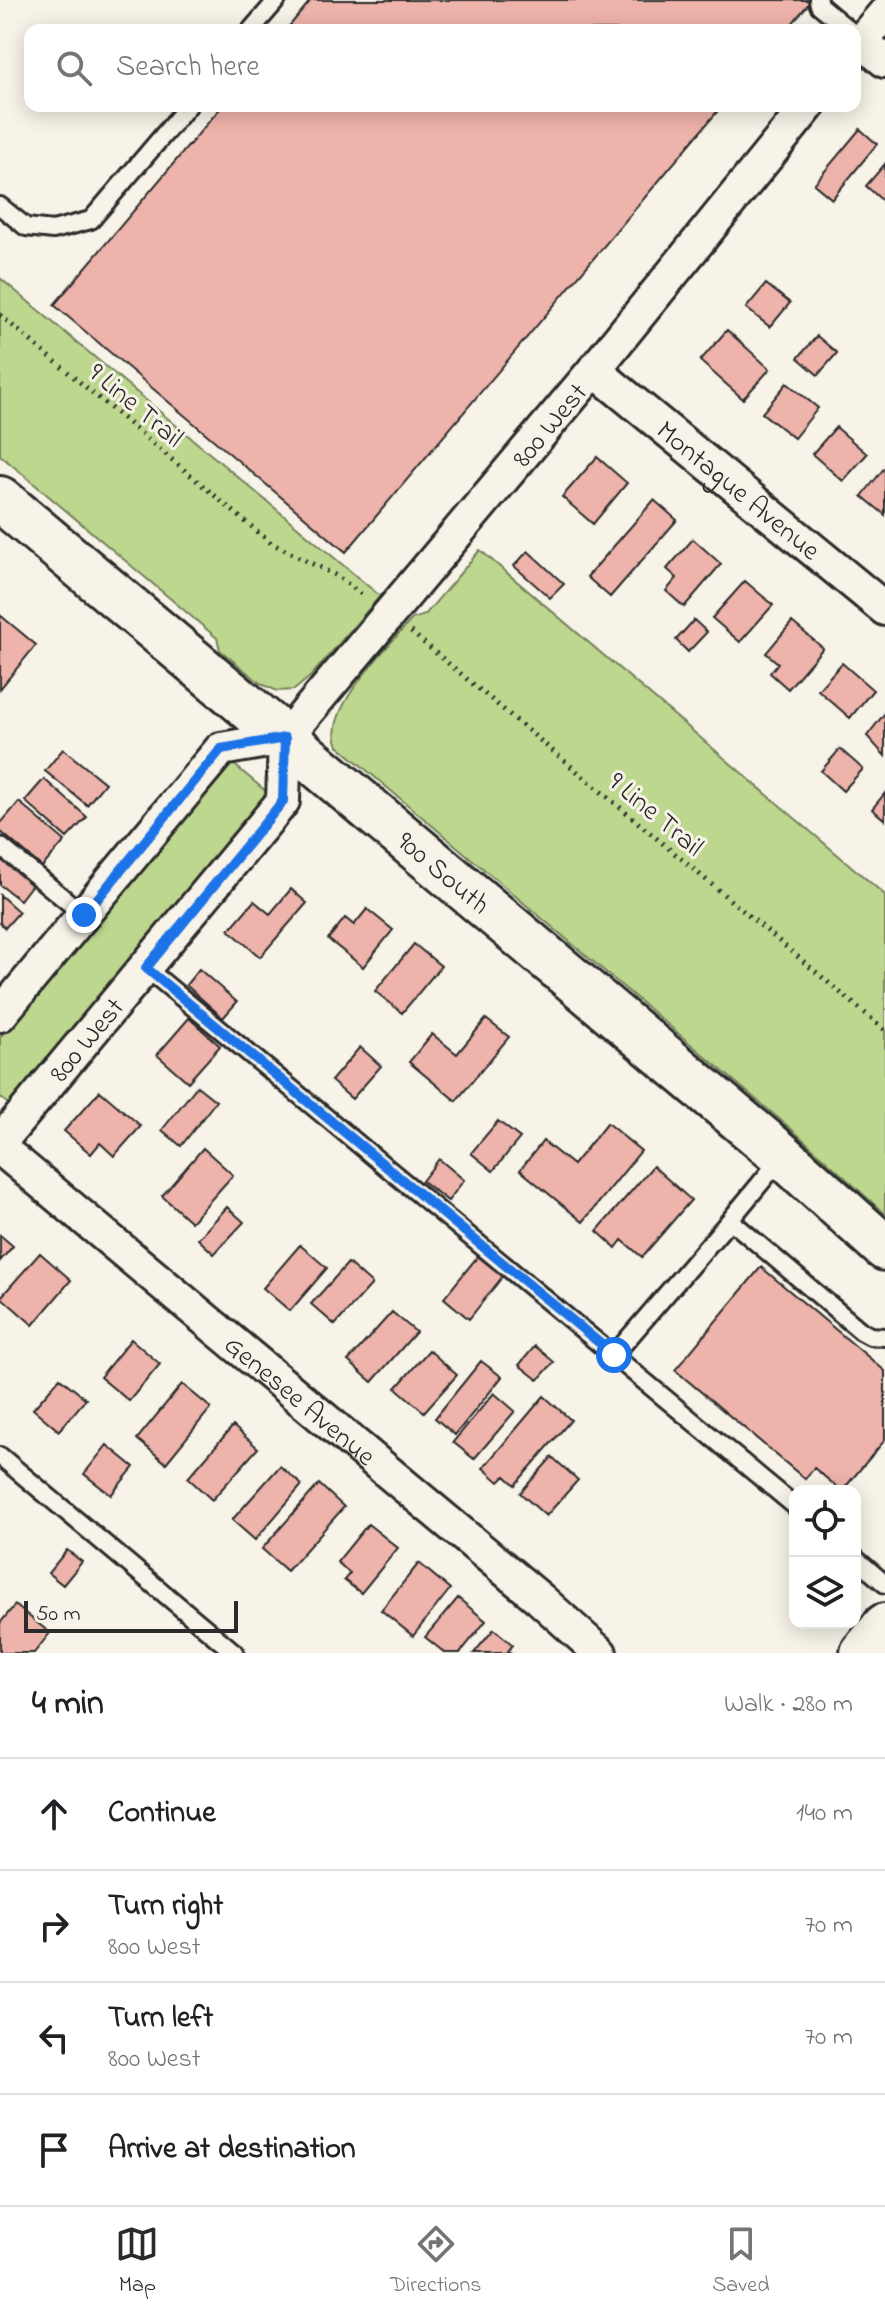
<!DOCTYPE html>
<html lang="en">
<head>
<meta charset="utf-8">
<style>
	:root { --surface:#fff; --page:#f2f2f2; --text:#202124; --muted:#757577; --line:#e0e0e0; --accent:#2b2b2b }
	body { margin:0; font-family:"Indie Flower",sans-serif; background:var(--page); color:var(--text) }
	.controls { position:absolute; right:24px; bottom:24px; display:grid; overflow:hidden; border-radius:16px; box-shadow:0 4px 20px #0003 }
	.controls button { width:72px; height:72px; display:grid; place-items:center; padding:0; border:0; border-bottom:2px solid var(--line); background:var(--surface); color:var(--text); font:40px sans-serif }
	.scale { position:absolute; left:24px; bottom:20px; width:214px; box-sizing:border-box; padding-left:8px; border:4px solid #2b2b2b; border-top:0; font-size:22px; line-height:28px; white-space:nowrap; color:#2b2b2b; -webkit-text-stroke:6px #f7f3e8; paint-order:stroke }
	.stop { position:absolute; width:24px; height:24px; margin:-18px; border:6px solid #1a73e8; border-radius:50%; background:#fff }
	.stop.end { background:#1a73e8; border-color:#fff; box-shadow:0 2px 8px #0008 }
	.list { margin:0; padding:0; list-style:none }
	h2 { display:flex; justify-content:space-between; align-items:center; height:104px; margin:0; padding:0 32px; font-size:34px }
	h2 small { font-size:26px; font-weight:400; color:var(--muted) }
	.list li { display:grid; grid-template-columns:52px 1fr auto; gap:24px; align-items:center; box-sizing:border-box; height:112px; padding:0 32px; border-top:2px solid var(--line) }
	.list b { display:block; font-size:30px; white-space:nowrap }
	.list p { margin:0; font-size:26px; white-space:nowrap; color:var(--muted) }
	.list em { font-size:26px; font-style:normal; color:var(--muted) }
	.icon { flex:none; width:44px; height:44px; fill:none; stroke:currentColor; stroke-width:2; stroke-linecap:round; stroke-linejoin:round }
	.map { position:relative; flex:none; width:885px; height:1653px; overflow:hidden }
	.search { position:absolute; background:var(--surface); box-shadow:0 4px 20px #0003; left:24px; right:24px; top:24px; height:88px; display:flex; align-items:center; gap:20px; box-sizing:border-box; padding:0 28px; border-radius:16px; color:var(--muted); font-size:30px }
	.sheet { height:552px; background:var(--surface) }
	nav { display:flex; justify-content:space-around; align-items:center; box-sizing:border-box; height:112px; border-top:2px solid var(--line); background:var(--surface); font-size:22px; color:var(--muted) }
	nav a { display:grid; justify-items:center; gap:4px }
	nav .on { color:var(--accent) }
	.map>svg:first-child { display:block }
	.green { fill:#bdd78e; stroke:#74815c; stroke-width:2 }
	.building { fill:#eeb3aa; stroke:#2b2b2b; stroke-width:2 }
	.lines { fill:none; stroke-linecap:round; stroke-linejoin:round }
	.lane-casing { stroke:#2b2b2b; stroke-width:22 }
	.street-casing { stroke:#2b2b2b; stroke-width:38 }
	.secondary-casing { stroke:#2b2b2b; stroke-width:50 }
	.path { stroke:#2b2b2b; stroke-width:5; stroke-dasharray:2 6; stroke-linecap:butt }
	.lane { stroke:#f7f3e8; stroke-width:16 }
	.street { stroke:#f7f3e8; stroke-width:32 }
	.secondary { stroke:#f7f3e8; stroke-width:44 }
	.route { stroke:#1a73e8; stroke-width:10 }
	.labels { text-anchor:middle; stroke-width:6; stroke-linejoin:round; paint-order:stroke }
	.street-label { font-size:28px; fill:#2b2b2b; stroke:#f7f3e8 }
</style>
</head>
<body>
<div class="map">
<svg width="885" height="1653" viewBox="0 0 885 1653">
	<rect width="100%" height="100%" fill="#f7f3e8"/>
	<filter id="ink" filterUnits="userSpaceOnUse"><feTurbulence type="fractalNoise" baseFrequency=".0125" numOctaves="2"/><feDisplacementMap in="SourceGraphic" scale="16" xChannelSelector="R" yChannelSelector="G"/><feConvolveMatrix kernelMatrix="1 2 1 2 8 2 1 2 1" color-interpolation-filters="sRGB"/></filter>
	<g filter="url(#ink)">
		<path class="green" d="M0,278l380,318 -69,80 -17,14 -17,1 -17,-8 -40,-33 -3,-12 -217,-183z
			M480,550l405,345v319l-88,-80 -459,-388c-17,-35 51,-100 74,-127l13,-4z
			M231,762l43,36 -260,311 -14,-12v-60z"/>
		<path class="building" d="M311,0h497l2,2 -23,28h-501z
			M222,106h500l-376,446 -292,-247z
			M860,129l17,15 -45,55 -18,-15z
			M885,164v39l-19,-17z
			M766,284l24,19 -20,24 -24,-19z
			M727,330l43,39 -27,30 -43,-38z
			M817,336l20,17 -19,22 -20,-17z
			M787,383l31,25 -24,30 -32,-25z
			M836,427l31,27 -24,27 -31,-27z
			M597,457l30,26 -34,41 -31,-27z
			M885,467v48l-23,-19z
			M654,500l23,20 -67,77 -23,-20z
			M693,539l28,25 -37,43 -18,-16 11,-13 -10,-9z
			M528,551l36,33 -14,14 -36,-32z
			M745,581l28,24 -33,37 -28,-24z
			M0,615l36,30 -36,44z
			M694,620l13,12 -19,20 -12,-12z
			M792,622l31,26 -35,41 -18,-16 8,-10 -12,-10z
			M842,663l31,27 -23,28 -32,-28z
			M885,713v43l-18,-20z
			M63,749l42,34 -18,22 -42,-34z
			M840,749l23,20 -20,22 -22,-20z
			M44,779l43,38 -20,21 -42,-37z
			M885,793v27l-13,-11z
			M19,802l46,39 -23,26 -42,-36v-7z
			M0,857l33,26 -13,17 -20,-15z
			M291,889l16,14 -47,54 -31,-27 25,-29 16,13z
			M0,895l19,17 -14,16 -5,-5z
			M367,909l26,21 -30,37 -35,-28 17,-21 9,7z
			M414,944l27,22 -39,47 -27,-22z
			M199,969l38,33 -14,16 -37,-33z
			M189,1018l31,28 -32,36 -31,-27z
			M486,1019l23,18 -53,64 -47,-39 23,-28 25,20z
			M360,1047l21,19 -29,33 -21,-18z
			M197,1086l19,15 -35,45 -19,-16z
			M100,1091l41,35 -27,30 -14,-13 -9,11 -27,-23z
			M498,1121l22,17 -27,33 -22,-18z
			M607,1123l34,28 -58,71 -63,-52 23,-29 30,24z
			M203,1148l30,27 -42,47 -29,-26z
			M439,1159l25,21 -16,21 -26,-20z
			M653,1166l38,34 -49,57 -20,-17 -6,8 -19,-17z
			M227,1207l17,15 -30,32 -16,-15z
			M0,1235l13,11 -13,15z
			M300,1245l27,23 -37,43 -27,-23z
			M40,1253l31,27 -38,45 -32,-28z
			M478,1256l25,20 -34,43 -25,-21z
			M348,1263l24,21 -37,41 -24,-21z
			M761,1267l124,104v69l-43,51 -28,-23 -9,11 -130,-109z
			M392,1312l24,20 -44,50 -24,-21z
			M131,1339l29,25 -31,37 -29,-24z
			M535,1346l19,16 -16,18 -19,-15z
			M429,1350l28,25 -33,37 -28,-24z
			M481,1361l21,16 -47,58 -20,-17z
			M60,1378l26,21 -27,32 -26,-22z
			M182,1384l29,24 -45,55 -29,-24z
			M494,1393l21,18 -41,48 -21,-17z
			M544,1396l27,24 -56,65 -10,-9 -6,6 -16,-14z
			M233,1426l25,22 -46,52 -24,-22z
			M107,1445l27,22 -23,28 -27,-21z
			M552,1457l26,23 -32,36 -26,-23z
			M280,1466l22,19 -47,55 -23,-20z
			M319,1484l25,23 -57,64 -25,-22z
			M368,1524l30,24 -37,45 -17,-13 6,-7 -13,-11z
			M67,1550l15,12 -19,23 -15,-12z
			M419,1563l31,26 -37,47 -32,-26z
			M458,1598l28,23 -26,32h-15l-20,-16z
			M15,1605l35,28 -16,20h-34v-30z
			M494,1629l19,16 -5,6 3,2h-37z"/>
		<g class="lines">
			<g class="lane-casing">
				<path id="lane" d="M818,0l1,5 30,25
					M251,30l26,-30
					M0,206l26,21 27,3 38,-10 97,-114
					M0,846l84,69
					M146,968l649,538
					M782,1157l-52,63 131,111 9,5 15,1
					M614,1355l116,-135
					M0,1456l235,197
					M855,1558l30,26"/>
			</g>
			<g class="street-casing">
				<g id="street">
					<path d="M861,41l24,20"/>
					<path d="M855,48l30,-35"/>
					<path id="s1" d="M594,370l291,239"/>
					<path d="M0,1015l221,-266 64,-11"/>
					<path id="s2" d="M0,1142l283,-341 2,-63 309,-368 214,-264"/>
					<path id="s3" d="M0,1148l540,451 60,54"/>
				</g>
			</g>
			<g class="secondary-casing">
				<g id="secondary">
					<path id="s4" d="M0,499l783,657 102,92"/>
					<path d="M863,1653l22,-27"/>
				</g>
			</g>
			<path class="path" d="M0,315l271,228 66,33 28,21
				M411,632l474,398"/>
			<use href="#lane" class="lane"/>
			<use href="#street" class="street"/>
			<use href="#secondary" class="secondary"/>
		</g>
	</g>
	<g class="lines" filter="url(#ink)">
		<path class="route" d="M84,915l137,-166 64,-11 -2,63 -137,167 468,387"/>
	</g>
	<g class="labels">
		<g class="street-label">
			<text transform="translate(137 404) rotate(40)" y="10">9 Line Trail</text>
			<text dy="10" stroke="none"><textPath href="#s2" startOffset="916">800 West</textPath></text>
			<text dy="10" stroke="none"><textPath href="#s1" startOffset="188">Montague Avenue</textPath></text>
			<text transform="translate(657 813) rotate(40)" y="10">9 Line Trail</text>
			<text dy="10" stroke="none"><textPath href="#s4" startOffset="580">900 South</textPath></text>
			<text dy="10" stroke="none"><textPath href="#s2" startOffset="134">800 West</textPath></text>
			<text dy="10" stroke="none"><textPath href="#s3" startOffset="392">Genesee Avenue</textPath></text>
		</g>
	</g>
</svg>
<div class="controls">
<button><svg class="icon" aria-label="locate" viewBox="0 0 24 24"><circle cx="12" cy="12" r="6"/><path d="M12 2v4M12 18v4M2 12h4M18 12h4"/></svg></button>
<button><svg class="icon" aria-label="layers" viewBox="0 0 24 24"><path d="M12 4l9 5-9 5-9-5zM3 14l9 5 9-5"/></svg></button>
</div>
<div class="scale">50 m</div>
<div class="stop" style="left:614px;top:1355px"></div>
<div class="stop end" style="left:84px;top:915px"></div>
<div class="search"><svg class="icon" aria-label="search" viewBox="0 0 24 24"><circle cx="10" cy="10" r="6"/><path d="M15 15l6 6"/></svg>Search here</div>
</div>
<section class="sheet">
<h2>4 min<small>Walk · 280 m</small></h2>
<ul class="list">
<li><svg class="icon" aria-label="ahead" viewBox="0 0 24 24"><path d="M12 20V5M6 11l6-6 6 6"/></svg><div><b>Continue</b></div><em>140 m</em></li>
<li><svg class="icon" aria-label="right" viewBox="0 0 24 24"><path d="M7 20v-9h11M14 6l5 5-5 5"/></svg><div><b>Turn right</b><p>800 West</p></div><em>70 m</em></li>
<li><svg class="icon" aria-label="left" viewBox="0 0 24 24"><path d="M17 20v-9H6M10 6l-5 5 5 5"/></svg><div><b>Turn left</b><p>800 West</p></div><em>70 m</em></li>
<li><svg class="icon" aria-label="arrive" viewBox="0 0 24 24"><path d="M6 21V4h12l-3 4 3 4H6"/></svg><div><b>Arrive at destination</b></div></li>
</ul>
</section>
<nav>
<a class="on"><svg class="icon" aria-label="map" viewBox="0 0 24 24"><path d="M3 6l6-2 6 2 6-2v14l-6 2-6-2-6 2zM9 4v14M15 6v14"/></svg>Map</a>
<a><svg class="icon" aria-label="directions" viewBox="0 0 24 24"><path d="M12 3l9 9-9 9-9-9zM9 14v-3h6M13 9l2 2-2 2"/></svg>Directions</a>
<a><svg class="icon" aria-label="saved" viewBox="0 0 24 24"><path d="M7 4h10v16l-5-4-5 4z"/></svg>Saved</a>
</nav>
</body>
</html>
